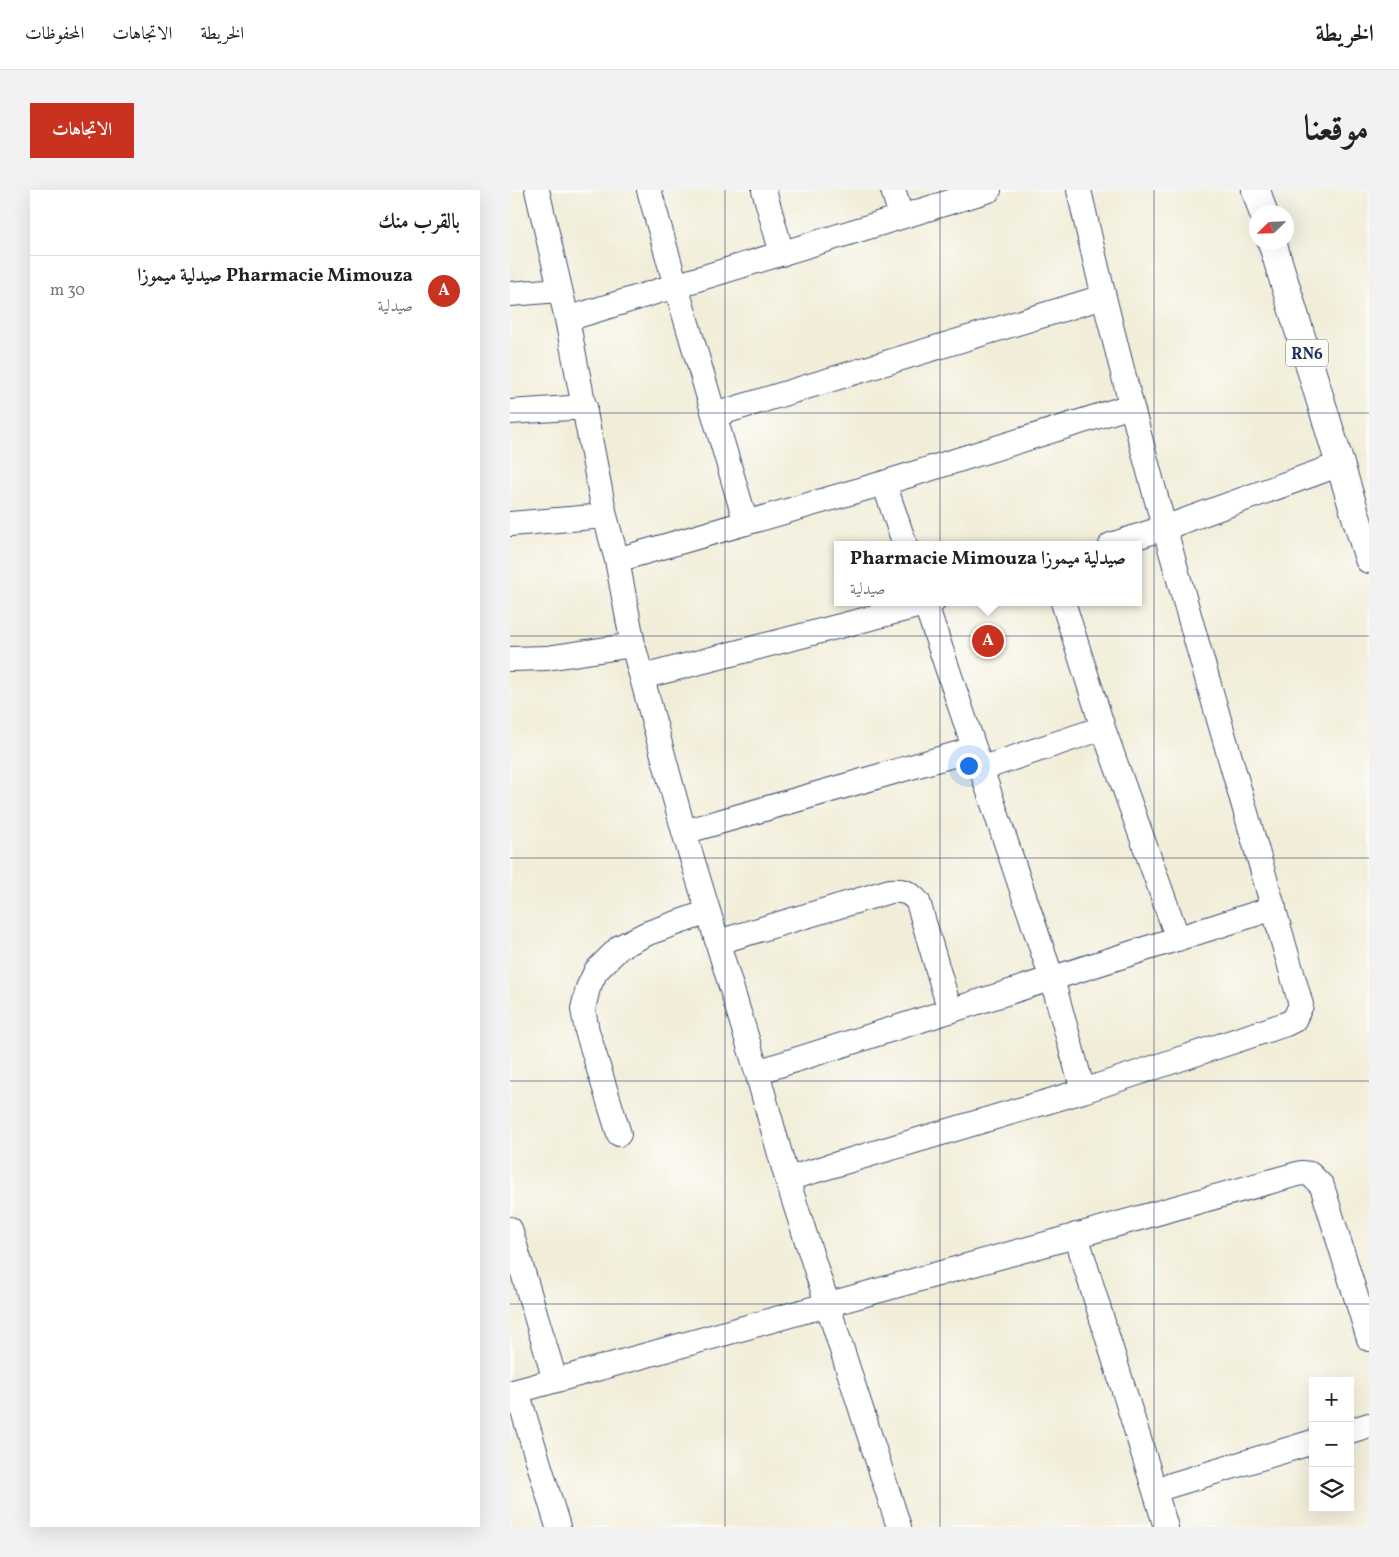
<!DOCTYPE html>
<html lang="ar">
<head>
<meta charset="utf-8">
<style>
	:root { --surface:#fff; --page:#f2f2f2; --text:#222; --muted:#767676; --line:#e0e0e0; --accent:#c8321e }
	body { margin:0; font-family:Vollkorn,Amiri,serif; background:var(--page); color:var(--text); direction:rtl }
	.controls { position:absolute; right:15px; bottom:15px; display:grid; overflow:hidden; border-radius:0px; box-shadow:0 5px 20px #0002 }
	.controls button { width:45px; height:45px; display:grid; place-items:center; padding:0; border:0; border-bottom:1px solid var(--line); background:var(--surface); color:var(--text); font:25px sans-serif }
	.compass { position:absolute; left:739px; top:15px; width:45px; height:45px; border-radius:50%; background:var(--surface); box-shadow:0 5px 20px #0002; rotate:247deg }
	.you { position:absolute; left:458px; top:575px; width:18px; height:18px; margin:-12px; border:4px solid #fff; border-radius:50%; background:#1a73e8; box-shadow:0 0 0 8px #1a73e833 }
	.badge { display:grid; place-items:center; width:32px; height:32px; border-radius:50%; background:var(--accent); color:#fff; font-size:16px; font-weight:700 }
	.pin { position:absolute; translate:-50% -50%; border:2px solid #fff; box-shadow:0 1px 5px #0006 }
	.popup { position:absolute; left:324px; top:351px; width:308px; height:65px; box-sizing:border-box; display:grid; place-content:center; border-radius:0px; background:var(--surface); filter:drop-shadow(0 1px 4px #0005); font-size:16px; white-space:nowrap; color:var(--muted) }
	.popup b { font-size:19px; color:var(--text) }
	.popup::after { content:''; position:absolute; left:50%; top:100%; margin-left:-10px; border:10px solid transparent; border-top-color:var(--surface) }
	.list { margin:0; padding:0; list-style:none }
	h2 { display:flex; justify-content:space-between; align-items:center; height:65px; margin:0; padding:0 20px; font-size:21px }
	h2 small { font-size:16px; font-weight:400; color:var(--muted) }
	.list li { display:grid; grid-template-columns:32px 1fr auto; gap:15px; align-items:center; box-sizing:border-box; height:70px; padding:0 20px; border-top:1px solid var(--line) }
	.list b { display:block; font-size:19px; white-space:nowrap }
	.list p { margin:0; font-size:16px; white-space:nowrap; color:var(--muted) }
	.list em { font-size:16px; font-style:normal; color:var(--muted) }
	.icon { flex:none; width:28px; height:28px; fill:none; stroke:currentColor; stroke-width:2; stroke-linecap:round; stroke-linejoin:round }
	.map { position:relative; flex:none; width:859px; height:1337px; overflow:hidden; direction:ltr; border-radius:0px }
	header { display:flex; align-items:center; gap:30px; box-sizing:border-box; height:70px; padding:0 25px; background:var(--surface); border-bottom:1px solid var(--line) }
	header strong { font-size:24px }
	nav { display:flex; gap:28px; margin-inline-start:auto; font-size:18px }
	.intro { display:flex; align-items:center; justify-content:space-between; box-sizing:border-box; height:120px; padding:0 30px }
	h1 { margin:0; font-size:35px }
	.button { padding:12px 22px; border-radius:0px; background:var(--accent); color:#fff; font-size:18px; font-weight:700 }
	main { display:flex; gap:30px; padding:0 30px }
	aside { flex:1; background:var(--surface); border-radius:0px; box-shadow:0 5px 20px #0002 }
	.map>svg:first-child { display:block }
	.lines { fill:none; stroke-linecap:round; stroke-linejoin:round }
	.street-casing { stroke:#3b4c70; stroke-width:26 }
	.primary-casing { stroke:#3b4c70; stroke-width:30 }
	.street { stroke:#fff; stroke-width:24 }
	.primary { stroke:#fff; stroke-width:28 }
	.grid { fill:none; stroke:#1b2f5e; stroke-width:1; stroke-opacity:0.55 }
	.labels { text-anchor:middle; stroke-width:4; stroke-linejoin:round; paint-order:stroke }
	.shield { fill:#fdfcf7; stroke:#5f6c8c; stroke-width:1 }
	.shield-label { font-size:16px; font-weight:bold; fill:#1b2f5e }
</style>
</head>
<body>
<header>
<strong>الخريطة</strong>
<nav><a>الخريطة</a><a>الاتجاهات</a><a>المحفوظات</a></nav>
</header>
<div class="intro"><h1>موقعنا</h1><a class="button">الاتجاهات</a></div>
<main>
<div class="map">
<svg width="859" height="1337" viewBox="0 0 859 1337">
	<rect width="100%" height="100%" fill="#fdfcf7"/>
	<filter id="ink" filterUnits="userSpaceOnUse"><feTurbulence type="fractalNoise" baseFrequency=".02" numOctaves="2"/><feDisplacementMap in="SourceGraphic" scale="10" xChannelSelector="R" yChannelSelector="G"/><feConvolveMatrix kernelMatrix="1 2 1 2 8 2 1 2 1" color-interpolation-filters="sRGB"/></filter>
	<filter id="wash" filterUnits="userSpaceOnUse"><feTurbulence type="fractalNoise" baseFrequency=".0096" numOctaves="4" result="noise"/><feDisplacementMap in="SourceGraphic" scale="20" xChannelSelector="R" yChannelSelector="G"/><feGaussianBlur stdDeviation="1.12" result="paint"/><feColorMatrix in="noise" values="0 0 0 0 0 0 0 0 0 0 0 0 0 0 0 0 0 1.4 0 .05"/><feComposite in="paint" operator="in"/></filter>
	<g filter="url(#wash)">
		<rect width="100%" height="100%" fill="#f1edd8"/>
	</g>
	<g filter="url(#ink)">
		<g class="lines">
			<g class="street-casing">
				<path id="street" d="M27,0l30,129 38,197 12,44 16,85 51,187 73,240 30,107 112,348
					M139,0l27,96 70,237
					M254,0l18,64
					M383,0l8,26
					M0,104l49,-4
					M57,129l422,-129
					M0,222l75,-5
					M204,225l389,-118
					M0,334l95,-8
					M395,355l-21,-62 247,-77
					M601,355l53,-17 177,-64
					M107,370l267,-77
					M415,412l127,377 31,112
					M553,412l40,126 75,211
					M0,469l37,-1 86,-13
					M132,487l291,-75
					M470,579l123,-41
					M174,642l290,-83
					M208,752l172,-51c13,-1 20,1 28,11l32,109
					M247,882l517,-164
					M109,944l-32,-103 -4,-22 5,-21 8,-17 24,-24 28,-14 60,-21
					M277,989l296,-88 203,-67 8,-4 7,-15c-76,-271 -161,-540 -222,-815
					M0,1039l45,151
					M566,1045l90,292
					M7,1201l41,136
					M0,1203l791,-220 9,1 12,12 47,153
					M840,1241l19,-6
					M645,1300l158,-48"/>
			</g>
			<g class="primary-casing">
				<path id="primary" d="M746,0l7,22
					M762,52l97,317"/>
			</g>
			<use href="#street" class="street"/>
			<use href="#primary" class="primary"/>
		</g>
	</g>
	<path class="grid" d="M215,0v1337M430,0v1337M644,0v1337M0,223h859M0,446h859M0,668h859M0,891h859M0,1114h859"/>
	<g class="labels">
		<rect class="shield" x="776" y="149.5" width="42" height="27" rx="4"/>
		<g class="shield-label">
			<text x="797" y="169">RN6</text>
		</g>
	</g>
</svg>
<div class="controls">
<button>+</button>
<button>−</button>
<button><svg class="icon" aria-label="layers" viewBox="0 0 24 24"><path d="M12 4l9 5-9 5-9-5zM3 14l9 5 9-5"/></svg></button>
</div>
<svg class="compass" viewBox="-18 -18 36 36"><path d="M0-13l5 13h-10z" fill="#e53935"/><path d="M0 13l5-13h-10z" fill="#767676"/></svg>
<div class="you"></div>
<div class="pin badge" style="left:478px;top:451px">A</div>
<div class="popup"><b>Pharmacie Mimouza صيدلية ميموزا</b>صيدلية</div>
</div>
<aside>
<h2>بالقرب منك<small></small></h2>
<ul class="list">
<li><span class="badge">A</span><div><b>Pharmacie Mimouza صيدلية ميموزا</b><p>صيدلية</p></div><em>30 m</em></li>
</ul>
</aside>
</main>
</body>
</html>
